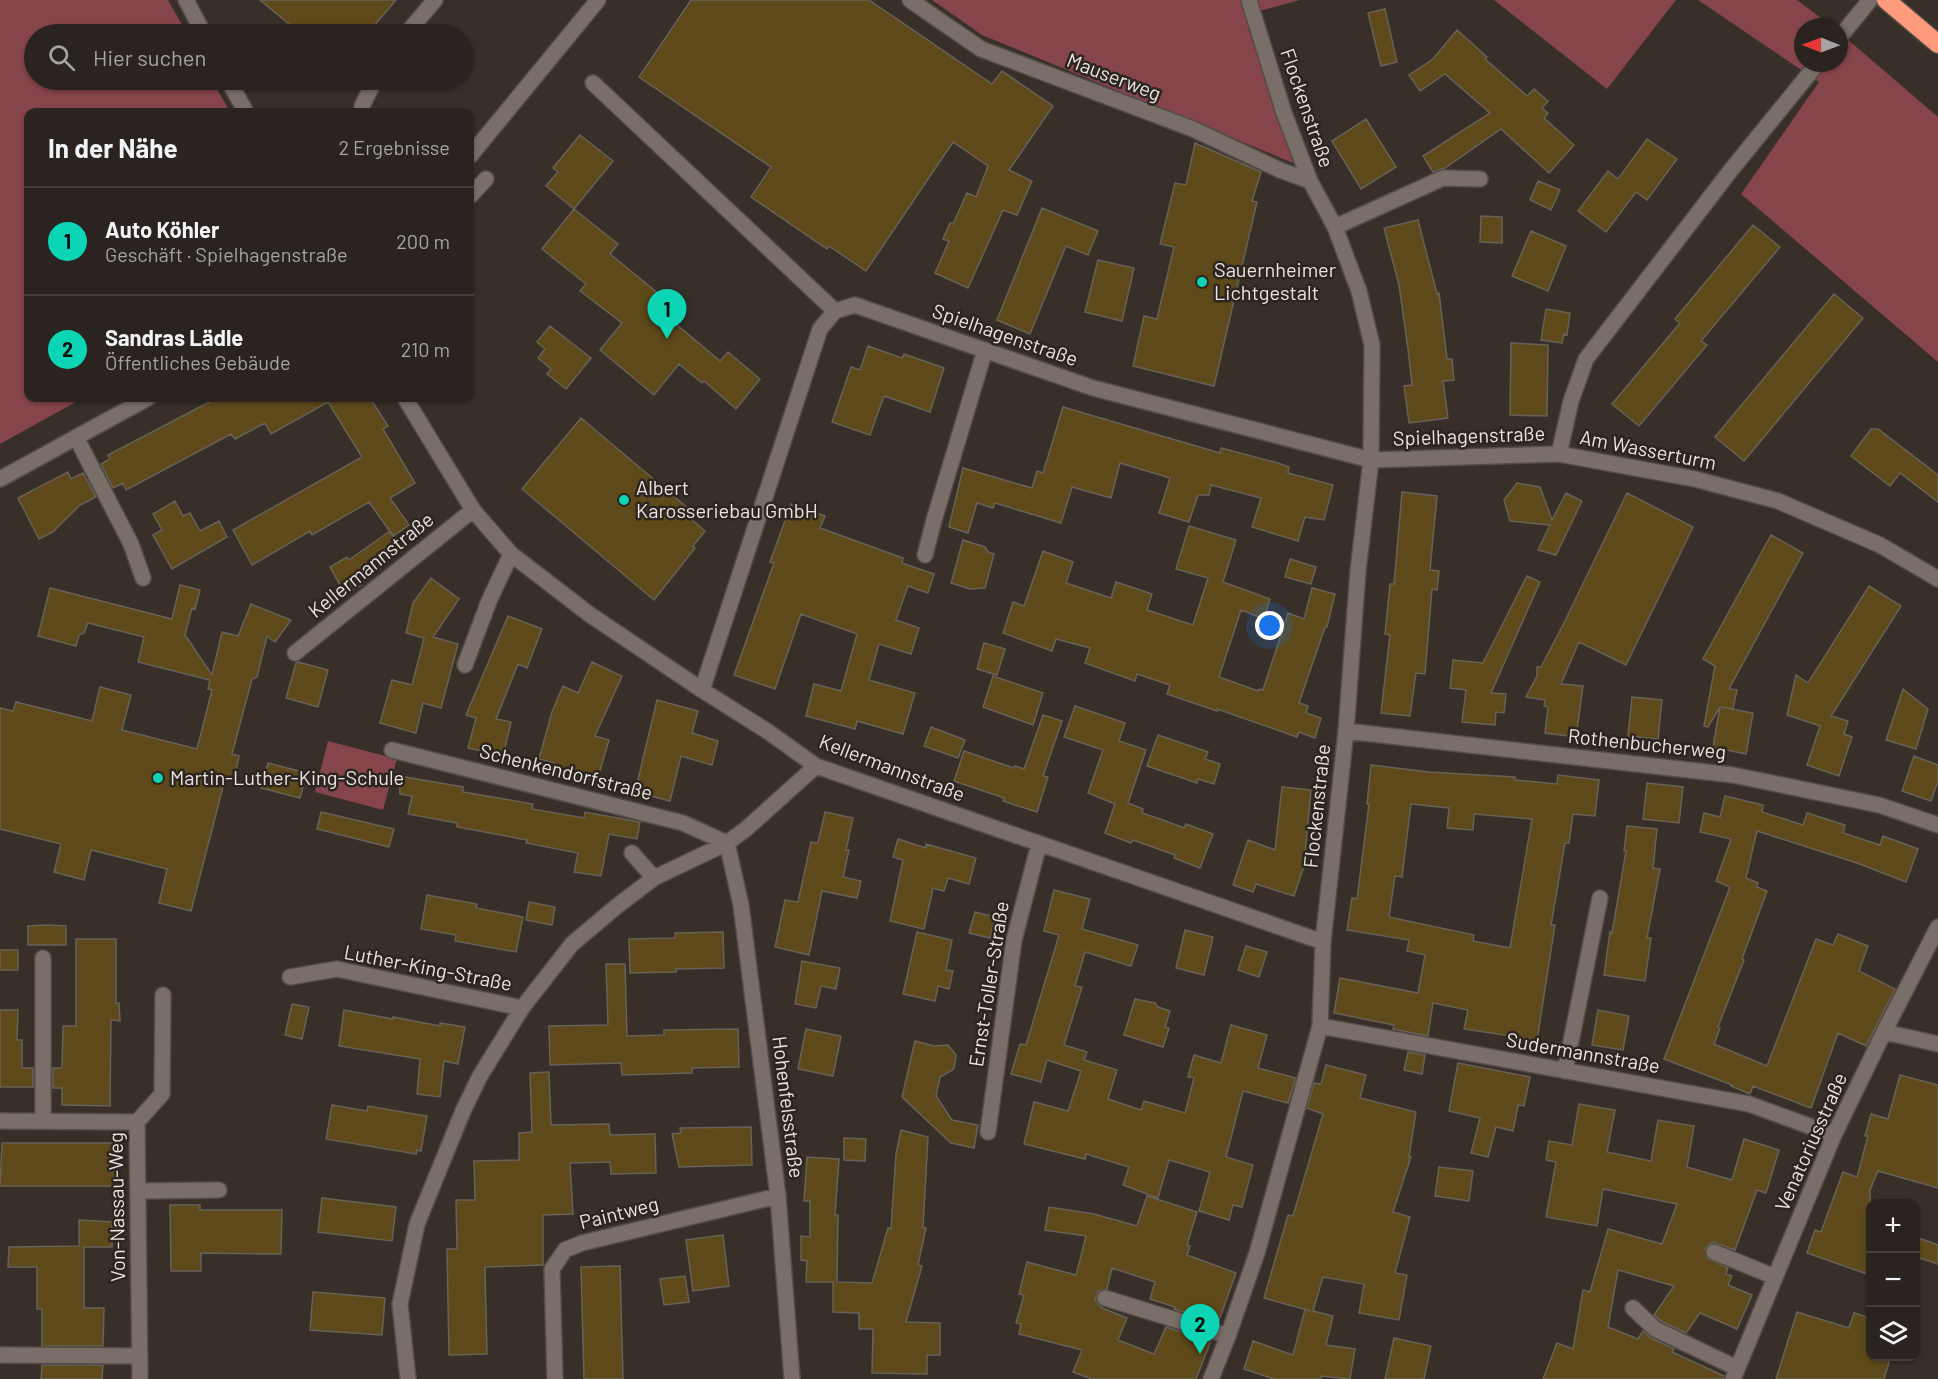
<!DOCTYPE html>
<html lang="de">
<head>
<meta charset="utf-8">
<style>
	:root { --surface:#2a231f; --page:#362f2c; --text:#f1f3f6; --muted:#a5a4a4; --line:#46403d; --accent:#0cd5b5 }
	body { margin:0; font-family:Barlow,sans-serif; background:var(--page); color:var(--text) }
	.controls { position:absolute; right:18px; bottom:18px; display:grid; overflow:hidden; border-radius:12px; box-shadow:0 2px 4px #0004 }
	.controls button { width:54px; height:54px; display:grid; place-items:center; padding:0; border:0; border-bottom:2px solid var(--line); background:var(--surface); color:var(--text); font:30px sans-serif }
	.compass { position:absolute; left:1794px; top:18px; width:54px; height:54px; border-radius:50%; background:var(--surface); box-shadow:0 2px 4px #0004; rotate:271deg }
	.you { position:absolute; left:1270px; top:626px; width:21px; height:21px; margin:-15px; border:4px solid #fff; border-radius:50%; background:#1a73e8; box-shadow:0 0 0 9px #1a73e833 }
	.badge { display:grid; place-items:center; width:39px; height:39px; border-radius:50%; background:var(--accent); color:#111; font-size:20px; font-weight:700 }
	.pin { position:absolute; translate:-50% -50px; filter:drop-shadow(0 2px 3px #0008) }
	.pin::after { content:''; position:absolute; top:32px; width:21px; height:18px; background:inherit; clip-path:polygon(0 0,100% 0,50% 100%) }
	.list { margin:0; padding:0; list-style:none }
	h2 { display:flex; justify-content:space-between; align-items:center; height:78px; margin:0; padding:0 24px; font-size:26px }
	h2 small { font-size:20px; font-weight:400; color:var(--muted) }
	.list li { display:grid; grid-template-columns:39px 1fr auto; gap:18px; align-items:center; box-sizing:border-box; height:108px; padding:0 24px; border-top:2px solid var(--line) }
	.list b { display:block; font-size:22px; white-space:nowrap }
	.list p { margin:0; font-size:20px; white-space:nowrap; color:var(--muted) }
	.list em { font-size:20px; font-style:normal; color:var(--muted) }
	.icon { flex:none; width:33px; height:33px; fill:none; stroke:currentColor; stroke-width:2; stroke-linecap:round; stroke-linejoin:round }
	.map { position:relative; flex:none; width:1938px; height:1379px; overflow:hidden }
	.search { position:absolute; background:var(--surface); box-shadow:0 2px 4px #0004; left:24px; top:24px; width:450px; height:66px; display:flex; align-items:center; gap:15px; box-sizing:border-box; padding:0 21px; border-radius:33px; color:var(--muted); font-size:22px }
	.panel { position:absolute; background:var(--surface); box-shadow:0 2px 4px #0004; left:24px; top:108px; width:450px; height:294px; border-radius:12px }
	.map>svg:first-child { display:block }
	.green { fill:#86454b }
	.building { fill:#5e491a; stroke:#676258; stroke-width:1.5; fill-rule:evenodd }
	.lines { fill:none; stroke-linecap:round; stroke-linejoin:round }
	.minor-casing { stroke:#544c47; stroke-width:18 }
	.highway-casing { stroke:#544c47; stroke-width:21 }
	.minor { stroke:#796f68; stroke-width:15 }
	.highway { stroke:#ff9b7c; stroke-width:18 }
	.poi-dot { fill:#0cd5b5; stroke:#2d251f; stroke-width:2 }
	.labels { text-anchor:middle; stroke-width:5; stroke-linejoin:round; paint-order:stroke }
	.street-label { font-size:20px; fill:#eae4e0; stroke:#2d251f }
	.poi-label { font-size:20px; fill:#eae4e0; stroke:#2d251f; text-anchor:start }
</style>
</head>
<body>
<div class="map">
<svg width="1938" height="1379" viewBox="0 0 1938 1379">
	<rect width="100%" height="100%" fill="#382f29"/>
	<path class="green" d="M0,0h168l19,34h-153v46h178l18,32h-202v286h55l-83,46z
		M932,0h368l-48,13 41,150 -311,-128z
		M1494,0h182l-69,89z
		M1698,0h99l36,27h-30v36h36v-31l99,85v245l-197,-168 78,-112z
		M328,741l69,18 -14,51 -68,-18z"/>
	<path class="building" d="M260,0h136l-29,34h-66z
		M691,0h178l123,84 10,-13 51,35 -44,64 23,11 -15,34 -14,-5 -35,78 -33,-15 14,-32 -6,-2 7,-16 3,1 14,-31 9,4 12,-31 -35,-24 -87,129 -37,-25 -2,3 -76,-52 20,-30 -132,-90z
		M1385,9l12,53 -16,4 -13,-53z
		M1457,30l30,27 -2,2 42,37 7,-7 14,12 -6,7 6,5 -4,5 30,27 -25,28 -48,-44 -56,39 -12,4 -10,-16 67,-43 -45,-39 -25,17 -11,-16 24,-16z
		M1366,119l30,48 -35,22 -29,-48z
		M580,135l33,26 -39,48 -28,-23 12,-14 -5,-4z
		M1647,139l30,20 -30,41 -11,-8 -30,40 -28,-21 30,-40 10,8z
		M1195,143l66,29 -9,29 5,1 -43,184 -81,-20 11,-50 13,3 17,-72 -14,-3 15,-61 11,2z
		M1538,181l22,9 -9,20 -21,-10z
		M1042,208l56,23 -10,24 -22,-9 -36,88 -33,-14z
		M574,209l44,35 -8,10 49,40 -8,9 69,58 8,-9 32,27 -24,30 -32,-28 -2,2 -23,-19 -25,31 -54,-45 22,-27 -42,-32 6,-7 -44,-35z
		M1481,216l21,1v26l-22,-1z
		M1418,220l19,74 2,-1 8,66h5l2,21 -11,1 5,37 -39,5 -5,-37 8,-1 -4,-36 -9,-64 -15,-57z
		M1753,225l27,22 -79,94 6,4 -68,81 -27,-22 68,-81 -5,-4z
		M1531,231l35,15 -18,45 -36,-15z
		M1098,260l36,8 -12,53 -37,-9z
		M1834,294l29,24 -119,143 -29,-24z
		M1546,309l24,4 -3,22 -3,-1 -2,9 -21,-3z
		M550,326l41,32 -25,31 -19,-15 4,-5 -13,-11 7,-9 -8,-7z
		M1511,343l37,2 -1,71 -37,-1z
		M868,346l34,12 2,-4 40,14 -14,44 -46,-16 -14,39 -38,-13 19,-55 9,3z
		M217,398h153l18,28 -5,3 32,54 -25,15 19,27 -16,11 -24,-34 -57,33 -2,-4 -58,34 -19,-35 129,-73 -34,-55 -57,32 -6,-11 -30,16 -4,-5 -105,56 -3,-7 -10,5 -12,-24 9,-5 -2,-4z
		M1063,407l157,46 1,-5 57,15 11,4 -1,6 45,12 -9,35 -19,-3 -7,24 -46,-14 9,-29 -50,-13 -2,10h-11l-9,27 -30,-9 11,-35 -50,-15 -9,35 -39,-11 -11,36 -66,-20 -2,5 -16,-5 -9,30 -19,-6 14,-59 69,20 5,-17 6,2z
		M581,418l108,91 -4,5 20,17 -12,15 2,2 -41,52 -132,-111z
		M1871,429h7l60,46v27l-38,-29 -10,13 -39,-30z
		M68,472l3,7 12,-6 13,24 -16,8 -27,27 -14,7 -21,-41z
		M1517,483l23,4 12,33 14,-27 16,8 -26,54 -18,-5 12,-25 -40,-4 -6,-21z
		M1402,492l35,4 -7,74 9,1 -2,19 -5,-1 -7,85 -9,-1 -6,43 -29,-3 9,-78 -5,-1 5,-50h4z
		M1627,493l66,34 -67,138 -47,-23 -18,42 22,2 -7,51 -31,-4 3,-26 -4,-1 1,-6 -19,-3 11,-21v-9h4l22,-42z
		M175,501l8,15 7,-3 10,18 19,-10 8,16 -55,32 -19,-34 9,-5 -9,-16z
		M791,504l34,12 -5,12 83,30 -1,5 32,11 -6,19 -20,-7 -12,34 23,8 -8,26 -32,-10 -10,36 46,13 -12,41 -46,-13 -2,8 -49,-13 8,-32 27,7 16,-57 -56,-20 -26,75 -41,-14 40,-112 -4,-1z
		M1189,526l47,14 -13,42 47,17 -6,20 -23,-9 -22,67 39,14 1,-2 4,1 25,-77 16,6 8,-31 23,6 -8,33h-2l-26,76 9,3 -2,7 15,5 -6,20 -16,-6 -2,5 -80,-28v2l-50,-17 3,-9 -33,-11 -2,7 -50,-18 5,-15 -34,-9 -4,12 -49,-18 10,-31 11,4 19,-55 30,11 -7,21 45,15 5,-16 36,12 -5,16 46,15 15,-47 -32,-9z
		M390,531l12,17 -43,31 3,6 -17,9 -15,-27 17,-10 2,3z
		M1771,535l32,18 -74,136 8,1 -4,19 -12,-2 32,6 -7,41 -33,-7 7,-40 -12,20 -4,-1 11,-60 -12,-7z
		M963,540l22,7 3,5 6,2 -9,34 -15,1 -19,-6z
		M1290,559l26,8 -5,17 -26,-7z
		M1527,576l13,6 -49,111 15,1 -2,19 -8,-1 -1,13 -33,-3 4,-32 -16,-2 3,-28 30,3z
		M431,578l28,21 -26,38 25,7 -17,64 -18,-5 -7,30 -36,-10 12,-43 20,5 12,-47 -18,-5 7,-30z
		M180,585l20,5 -5,19 -3,-1 -7,27 27,40 10,-43 16,4 13,-32 40,16 -16,22 -8,-6 -10,41 -5,2 -20,75 7,2 -5,25 -9,-2 -34,132 -32,-8 8,-34 -76,-19 -7,30 -30,-8 7,-28 -61,-15v-121l13,3 3,-9 76,19 8,-34 31,8 -9,35 75,19 15,-59 -4,-1 2,-9 -72,-18 6,-25 -56,-14 -4,10 -5,2 -3,11 -38,-10 12,-48 122,31z
		M1869,586l32,20 -70,110 17,5 -4,13 8,3 -13,39 -32,-11 13,-39 -33,-11 9,-40 12,8z
		M508,616l34,13 -15,39 -9,-4 -22,55 15,3 -8,34 -35,-8 8,-30 -10,-3z
		M984,643l21,6 -8,26 -20,-6z
		M298,662l30,8 -10,37 -32,-9 10,-35z
		M592,662l30,14 -27,60 14,4 -12,41 -44,-12 2,-6 -16,-4 13,-47 11,-26 15,7z
		M993,676l50,17 -10,32 -50,-18z
		M1903,689l25,20 -12,40 -30,-9z
		M1632,697l30,3 -4,39 -30,-3z
		M657,700l41,11 -6,22 26,8 -6,24 -31,-9 -11,45 -35,-9z
		M1075,706l50,17 -6,18 27,9 -18,53 15,6 -1,4 21,7 21,8 2,-4 27,10 -13,34 -26,-10 1,-3 -42,-15 -2,3 -26,-10 10,-29 -27,-11 15,-43 -39,-13z
		M1043,715l19,6 -19,55 5,1 -11,35 -34,-11 1,-3 -50,-17 10,-30 50,17 1,-2 9,3z
		M931,727l34,13 -7,18 -34,-12z
		M1158,735l50,17 -3,7 15,5 -6,20 -16,-5 -1,4 -50,-17z
		M1914,756l24,9v16l-7,20 -29,-10z
		M268,763l39,10 -7,25 -39,-10z
		M1371,765l58,7 86,5v3l42,4 1,-9 41,5 -4,36 -22,-2 -4,29h-4l-14,82h4l-18,115 -73,-11 4,-19 -35,-7 -5,33 -35,-7 1,-4 -60,-12 6,-35 78,15 7,-38 -18,-4 2,-11 -62,-10 5,-32 5,1 12,-95h-2zM1411,804l38,4 -2,20 26,2 1,-16 58,5 -22,129 -37,-7 1,-6 -85,-18 6,-41 7,1z
		M399,776l64,11v5l70,12 -1,5 52,9 1,-6 55,10 -3,17 -28,-5 -8,42 -27,-4 4,-19 -52,-10 1,-3 -70,-13v-4l-49,-9 4,-18 -12,-2z
		M1647,783l36,4 -4,36 -36,-4z
		M1282,787l29,3 -6,63 3,1 -14,42 -38,-12 -3,8 -20,-7 15,-45 27,10z
		M1725,796l38,9 -1,7 41,13 4,-12 38,12 -2,8 37,12 3,-9 35,13 -12,33 -49,-19 -100,-32 -11,47 12,5 -1,4 10,4 -25,68 2,1 -26,67 2,1 -6,16 53,22 49,-127 17,6 5,-11 30,12 -9,25 36,18 -29,57 -28,-13 -27,75 -58,-22 -3,8 -19,-8 1,-1 -68,-26 66,-172 -14,-6 15,-42 -31,-7 4,-19 16,4z
		M321,812l73,17 -5,18 -72,-18z
		M825,812l28,6 -7,32h3l-6,27 18,4 -4,17 -35,-7 -13,64 -34,-8 10,-47 13,2 13,-60 7,1z
		M1627,826l30,3 -4,39 7,1 -13,69h4l-6,43 -41,-6 6,-43 2,1 14,-82h-2z
		M898,839l28,9v-4l50,14 -7,26 -21,-6 -4,13 -11,-3 -9,41 -34,-8 13,-61 -10,-3z
		M1054,890l36,9 -8,30 56,16 -7,21 -46,-14 -10,34 7,1 -18,58 23,7 -3,8 33,10 -9,29 33,11 3,-9 41,12 9,-35 -6,-1 6,-22 27,8 10,-38 36,10 -9,33 38,10 -8,25 -45,-12 -17,66 27,8 -11,42 -9,-2 -4,15 -30,-9 11,-39 -41,-12 -11,38 -35,-13 6,-18 -43,-13 -1,5 -61,-15 10,-42 34,9 13,-40 -34,-11 -6,22 -30,-8 9,-30 6,1 33,-110 -15,-4z
		M427,895l50,9 -1,4 47,9 -7,35 -61,-11 1,-6 -35,-6z
		M529,902l26,5 -3,18 -26,-5z
		M975,912l20,5 -5,21 -21,-5z
		M46,925l20,1v19h-38v-19z
		M1185,930l28,7 -9,38 -28,-7z
		M723,932l1,36 -48,1v3l-46,1 -1,-34 46,-1v-5z
		M917,932l35,8 -6,30 7,1 -4,18 -11,-3 -3,15 -32,-7z
		M76,939h40v64h3l1,18 -9,-1 -1,86 -48,-1v-17h-9v-20h9l1,-42h13z
		M1246,946l21,6 -8,25 -21,-7z
		M0,950h18v20h-18z
		M802,961l38,7 -4,21 -15,-3 -5,22 -21,-4z
		M606,964h19l2,72 37,-1v-5l74,-1 1,38 -47,1v5l-70,2 -1,-12 -71,2 -1,-39 59,-1z
		M1135,999l20,4 3,4 12,4 -5,16 4,1 -6,19 -39,-12z
		M292,1004l17,3 -7,32 -17,-4z
		M0,1010h18l-1,30h5v28h11v19h-33z
		M344,1010l49,9v-2l47,9v-3l25,4 -7,37 -14,-3 -4,36 -23,-3 3,-35 -81,-13z
		M1598,1010l31,6 -6,34 -31,-5z
		M806,1029l35,7 -8,40 -35,-7z
		M915,1041l19,5 14,-1 8,10 -2,14 -14,8 -4,19 16,24 26,5 -4,23 -23,-5 -49,-46z
		M1408,1052l17,3 -3,19 -18,-4z
		M1458,1063l72,14 -6,29 -6,-1 -5,26 -17,-4 -8,30 -17,-4 9,-35 -31,-7z
		M1326,1065l40,10 -6,23 56,14 -7,45h2l-18,55 17,5 -15,56 12,2 -8,45 -40,-7 5,-29 -41,-7 -10,34 20,5 -7,29 29,4 -5,30 -29,-3v3h-47l-30,-10 9,-28 40,14 12,-46 6,2 -47,-13 24,-83 5,1 30,-102 -16,-6 7,-25 7,1z
		M549,1072l2,53 58,-1 1,11 45,-1 1,39 -45,1 -1,-12 -40,1 3,51 -30,1v50l-58,2 2,87 -38,1 -2,-106h10l-1,-49h19l-1,-39 45,-1v-27l13,-1 -2,-59z
		M1900,1075l38,10v103l-60,-17 -8,19v85l-63,-22 8,-23 6,2 22,-60 14,5 11,-41h-3l6,-22 17,5z
		M1579,1104l36,6 -8,42 44,9 7,-41 36,6 -7,41 45,13 12,-41 35,11 -13,43 -9,-3 -22,60 -22,-8 -5,3 -3,4 2,9 21,10 -2,6 6,2 -4,9 24,10 -15,34 -37,-16 -14,20 -25,-12 -7,-6 20,-29 -56,-16 -10,57 30,12 5,-8 8,7 23,11 -2,3 52,24 -1,3h-180l14,-36 16,6 10,-59 7,2 18,-63 54,15 15,-40 -74,-15 -6,37 -51,-9 10,-55 -10,-2 3,-19 23,4z
		M332,1105l35,6 1,-5 59,10 -6,35 -4,-1 -1,4 -90,-15z
		M751,1127l1,38 -73,2 -7,-33 9,-1 -1,-5z
		M901,1130l27,7 -5,90 3,1 -8,37 4,1 -16,56 34,1v32h-13v19l-55,-1 1,-44h-14v-16l-26,-1v-30h-27l1,-21 -6,-1v-24l9,1v-36h-6l3,-44 32,2 -4,56h3l-1,67 35,1 16,-55 3,1 5,-75z
		M844,1138l22,1 -1,22 -21,-1z
		M2,1143h117v43h-119z
		M1439,1167l34,4 -4,30 -34,-5z
		M1147,1196l50,16 -10,33 3,1 -3,9 49,18 -18,50 -44,-14 1,-2 -25,-8 5,-17 -43,-14 -5,21 -9,2 -3,9 7,8 25,10 -9,22 36,14 12,-27 45,14 -15,38h-104l-19,-7 9,-22 -63,-16 2,-10 -5,-1 8,-28 -5,-1 8,-32 49,13 10,-39 -41,-6 4,-23 45,7 43,12z
		M322,1198l74,9 -4,34 -74,-9z
		M170,1205h30v5h82l-1,44 -80,-1v18h-30z
		M79,1220l33,2v25h-28v61h20l-1,38h-61v-37h-5v-42h-29l1,-20 70,-1z
		M723,1235l6,51 -36,5 -7,-51z
		M1916,1237l22,8v19l-22,-7z
		M620,1266l3,113h-39l-3,-112z
		M685,1276l4,26 -25,3 -4,-26z
		M313,1292l72,6 -3,37 -72,-5z
		M1797,1312l52,16 5,-15 16,5v38h21l-7,23h-108z
		M1394,1338l37,8 -7,33h-39z
		M42,1365h61l-1,14h-61z"/>
	<g class="lines">
		<g class="minor-casing">
			<path id="minor" d="M186,0l18,34
				M910,0l71,49 212,80 87,41 30,11
				M406,34l29,-34
				M1839,38l31,-38
				M228,80l18,32
				M593,83l242,228
				M362,112v-6l13,-26
				M470,156l128,-156
				M470,196l16,-17
				M1335,227l108,-49 37,1
				M405,398l68,112 38,44 78,60 113,76 68,43 46,33 507,176
				M76,437l55,107 12,34
				M1559,454l12,-53 15,-42 145,-189 87,-107
				M0,479l148,-81
				M925,555l9,-35 51,-170
				M295,653l178,-143
				M465,665l24,-64 22,-47
				M702,690l118,-361 15,-18 20,-6 238,83 278,72 188,-6 136,25 83,22 102,44 58,34
				M1346,731l387,44 146,30 59,20
				M392,750l291,73 44,20 14,62 37,291 14,183
				M632,853l22,25
				M43,958v163
				M290,977l47,-8 185,39
				M1320,1026l429,78 85,31
				M1884,1032l54,12
				M1565,1071l35,-173
				M0,1121l137,1
				M988,1132l26,-192 25,-96
				M138,1191l81,-1
				M1714,1252l61,25
				M1105,1298l123,38
				M1633,1308l22,21 82,39
				M0,1355l140,1
				M140,1379l-3,-257 25,-28 1,-99
				M408,1379l-8,-75 17,-80 46,-113 17,-35 42,-68 50,-64 45,-38 37,-28 73,-35 19,-14 70,-63
				M555,1379l-3,-110 13,-19 17,-7 196,-47
				M1211,1379l17,-43 29,-83 63,-227 3,-84 23,-211 12,-160 13,-111 1,-115 -13,-54 -24,-64 -25,-46 -26,-68 -35,-113
				M1733,1379l101,-244 50,-103 54,-105"/>
		</g>
		<g class="highway-casing">
			<path id="highway" d="M1886,0l52,44"/>
		</g>
		<use href="#minor" class="minor"/>
		<use href="#highway" class="highway"/>
	</g>
	<g class="poi-dot">
		<circle cx="1202" cy="282" r="6"/>
		<circle cx="624" cy="500" r="6"/>
		<circle cx="158" cy="778" r="6"/>
	</g>
	<g class="labels">
		<g class="street-label">
			<text transform="translate(1114 77) rotate(21)" y="7">Mauserweg</text>
			<text transform="translate(1307 108) rotate(71)" y="7">Flockenstraße</text>
			<text transform="translate(1005 335) rotate(19)" y="7">Spielhagenstraße</text>
			<text transform="translate(1469 436) rotate(-2)" y="7">Spielhagenstraße</text>
			<text transform="translate(1648 450) rotate(11)" y="7">Am Wasserturm</text>
			<text transform="translate(371 565) rotate(-39)" y="7">Kellermannstraße</text>
			<text transform="translate(1647 744) rotate(6)" y="7">Rothenbucherweg</text>
			<text transform="translate(892 768) rotate(21)" y="7">Kellermannstraße</text>
			<text transform="translate(566 772) rotate(14)" y="7">Schenkendorfstraße</text>
			<text transform="translate(1317 806) rotate(-84)" y="7">Flockenstraße</text>
			<text transform="translate(428 968) rotate(11)" y="7">Luther-King-Straße</text>
			<text transform="translate(989 984) rotate(-81)" y="7">Ernst-Toller-Straße</text>
			<text transform="translate(1583 1053) rotate(10)" y="7">Sudermannstraße</text>
			<text transform="translate(788 1107) rotate(83)" y="7">Hohenfelsstraße</text>
			<text transform="translate(1811 1142) rotate(-66)" y="7">Venatoriusstraße</text>
			<text transform="translate(117 1207) rotate(-91)" y="7">Von-Nassau-Weg</text>
			<text transform="translate(619 1213) rotate(-14)" y="7">Paintweg</text>
		</g>
		<g class="poi-label">
			<text x="1214" y="277">Sauernheimer<tspan x="1214" dy="23">Lichtgestalt</tspan></text>
			<text x="636" y="495">Albert<tspan x="636" dy="23">Karosseriebau GmbH</tspan></text>
			<text x="170" y="785">Martin-Luther-King-Schule</text>
		</g>
	</g>
</svg>
<div class="controls">
<button>+</button>
<button>−</button>
<button><svg class="icon" aria-label="layers" viewBox="0 0 24 24"><path d="M12 4l9 5-9 5-9-5zM3 14l9 5 9-5"/></svg></button>
</div>
<svg class="compass" viewBox="-18 -18 36 36"><path d="M0-13l5 13h-10z" fill="#e53935"/><path d="M0 13l5-13h-10z" fill="#a5a4a4"/></svg>
<div class="you"></div>
<div class="pin badge" style="left:667px;top:339px">1</div>
<div class="pin badge" style="left:1200px;top:1354px">2</div>
<div class="search"><svg class="icon" aria-label="search" viewBox="0 0 24 24"><circle cx="10" cy="10" r="6"/><path d="M15 15l6 6"/></svg>Hier suchen</div>
<section class="panel">
<h2>In der Nähe<small>2 Ergebnisse</small></h2>
<ul class="list">
<li><span class="badge">1</span><div><b>Auto Köhler</b><p>Geschäft · Spielhagenstraße</p></div><em>200 m</em></li>
<li><span class="badge">2</span><div><b>Sandras Lädle</b><p>Öffentliches Gebäude</p></div><em>210 m</em></li>
</ul>
</section>
</div>
</body>
</html>
